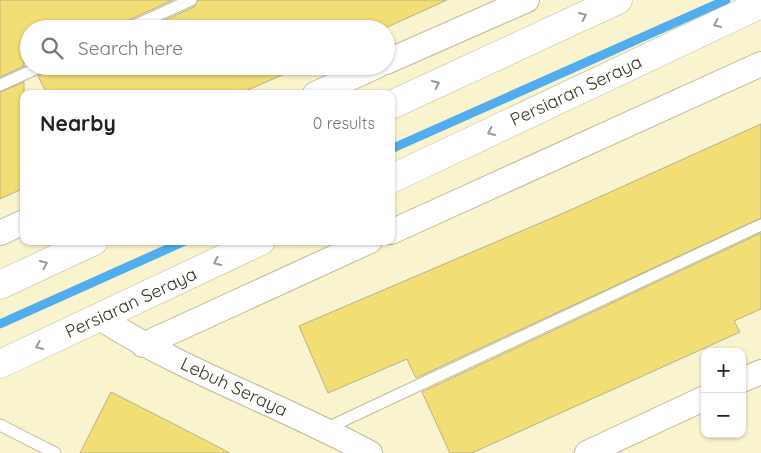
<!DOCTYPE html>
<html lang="en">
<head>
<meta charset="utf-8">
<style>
	:root { --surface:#fff; --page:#f6f6f6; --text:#222; --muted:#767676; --line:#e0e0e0 }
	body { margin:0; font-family:Quicksand,sans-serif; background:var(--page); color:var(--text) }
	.controls { position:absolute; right:15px; bottom:15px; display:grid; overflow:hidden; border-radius:10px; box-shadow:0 1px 4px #0004 }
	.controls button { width:45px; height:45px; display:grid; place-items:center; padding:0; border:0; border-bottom:1px solid var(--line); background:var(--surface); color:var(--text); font:25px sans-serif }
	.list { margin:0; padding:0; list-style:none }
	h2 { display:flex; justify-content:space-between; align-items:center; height:65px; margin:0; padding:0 20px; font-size:21px }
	h2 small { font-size:16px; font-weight:400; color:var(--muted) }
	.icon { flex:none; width:28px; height:28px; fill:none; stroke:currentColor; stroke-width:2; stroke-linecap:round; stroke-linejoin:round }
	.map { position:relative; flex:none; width:761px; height:453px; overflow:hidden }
	.search { position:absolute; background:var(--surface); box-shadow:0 1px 4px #0004; left:20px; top:20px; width:375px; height:55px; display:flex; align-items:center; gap:12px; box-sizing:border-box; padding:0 18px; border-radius:28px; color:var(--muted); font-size:19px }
	.panel { position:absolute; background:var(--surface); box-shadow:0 1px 4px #0004; left:20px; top:90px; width:375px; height:155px; border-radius:10px }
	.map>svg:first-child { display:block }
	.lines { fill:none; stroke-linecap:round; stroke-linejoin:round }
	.stream { stroke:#51aded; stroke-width:9 }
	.building { fill:#f1de75; stroke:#b7b18d }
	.lane-casing { stroke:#c0ba96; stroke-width:13 }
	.street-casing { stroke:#c0ba96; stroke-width:26 }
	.secondary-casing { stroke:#c0ba96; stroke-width:29 }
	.lane { stroke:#fff; stroke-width:11 }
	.street { stroke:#fff; stroke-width:24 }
	.secondary { stroke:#fff; stroke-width:28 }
	.oneway { stroke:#9c9a93 }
	.labels { text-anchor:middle; stroke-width:4.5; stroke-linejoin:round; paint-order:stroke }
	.street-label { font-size:18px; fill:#393627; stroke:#fff }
</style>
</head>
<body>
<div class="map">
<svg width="761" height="453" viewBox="0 0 761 453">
	<rect width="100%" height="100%" fill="#faf4ce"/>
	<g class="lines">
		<path class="stream" d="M391,149l335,-149
			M0,324l185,-83"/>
	</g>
	<path class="building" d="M0,0h173l-49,22 -4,7h-91v25l-5,-11v23l-24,11z
		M198,0h249l-64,29h-237l48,-22z
		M49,66h240l2,5 -52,23h-192l-9,-18 10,-5z
		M24,82v106l-24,11v-107z
		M761,124v94l-345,160 -9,-19 -79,34 -29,-67 267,-114z
		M761,233v76l-27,12 6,11 -268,121h-22l-28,-61z
		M111,392l57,29 62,32h-150z"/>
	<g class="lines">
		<g class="lane-casing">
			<path id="lane" d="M127,29l64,-29
				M0,85l42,-19
				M0,425l55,28
				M325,429l436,-204"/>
		</g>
		<g class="street-casing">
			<path id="street" d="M386,62l141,-62
				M315,94l62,-28
				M391,232l370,-168
				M0,233l24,-11
				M100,318c85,54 181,87 270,135
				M143,345l227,-104
				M742,380l19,-8
				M587,453l118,-55"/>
		</g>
		<g class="secondary-casing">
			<path id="secondary" d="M391,105l227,-105
				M391,179l370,-175
				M0,285l94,-44
				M0,364l261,-123"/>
		</g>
		<use href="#lane" class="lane"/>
		<use href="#street" class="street"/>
		<use href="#secondary" class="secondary"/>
	</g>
	<defs><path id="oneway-chevron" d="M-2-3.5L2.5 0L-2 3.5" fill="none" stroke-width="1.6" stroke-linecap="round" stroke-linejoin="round" transform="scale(1.25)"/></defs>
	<g class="oneway">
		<use href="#oneway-chevron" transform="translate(583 16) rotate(-25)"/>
		<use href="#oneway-chevron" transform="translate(717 24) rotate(155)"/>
		<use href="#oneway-chevron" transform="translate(436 84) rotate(-25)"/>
		<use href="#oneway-chevron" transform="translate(491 132) rotate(155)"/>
		<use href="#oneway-chevron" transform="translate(217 262) rotate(155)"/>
		<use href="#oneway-chevron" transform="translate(44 264) rotate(-25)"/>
		<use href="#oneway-chevron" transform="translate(39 346) rotate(156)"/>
	</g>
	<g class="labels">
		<g class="street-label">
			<text transform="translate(576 91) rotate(-25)" y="6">Persiaran Seraya</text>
			<text transform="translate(131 303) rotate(-25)" y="6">Persiaran Seraya</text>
			<text transform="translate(234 387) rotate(25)" y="6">Lebuh Seraya</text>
		</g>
	</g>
</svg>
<div class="controls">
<button>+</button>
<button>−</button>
</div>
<div class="search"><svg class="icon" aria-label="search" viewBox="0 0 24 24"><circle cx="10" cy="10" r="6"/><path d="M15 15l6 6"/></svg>Search here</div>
<section class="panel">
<h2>Nearby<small>0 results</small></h2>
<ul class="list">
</ul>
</section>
</div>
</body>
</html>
